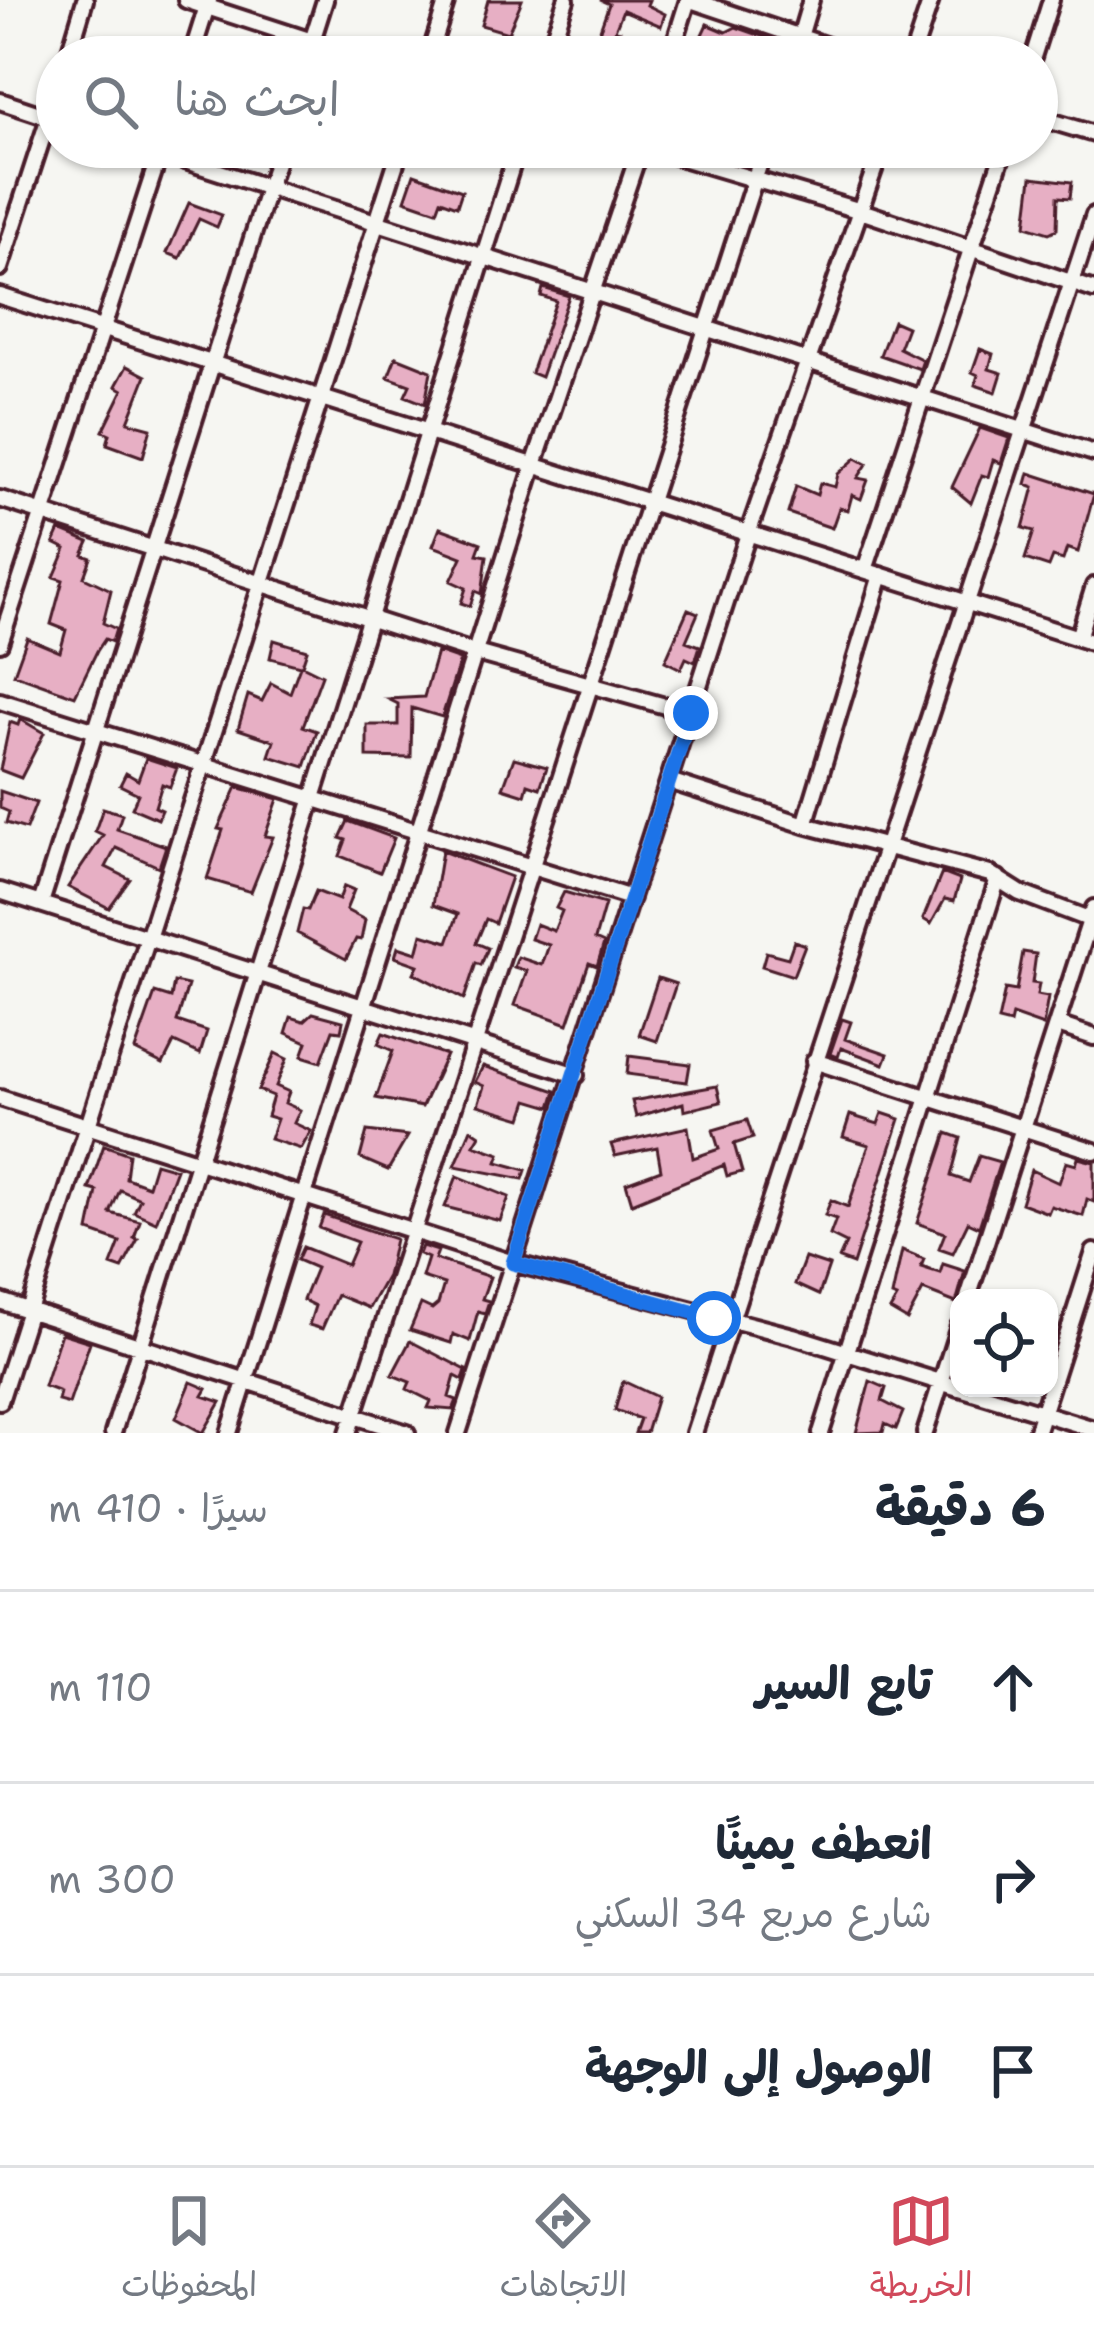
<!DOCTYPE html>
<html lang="ar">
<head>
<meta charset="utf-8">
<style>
	:root { --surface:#fff; --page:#f6f6f7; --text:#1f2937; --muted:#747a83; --line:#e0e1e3; --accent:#d1495b }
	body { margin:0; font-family:"Shantell Sans","Playpen Sans Arabic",sans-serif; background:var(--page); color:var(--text); direction:rtl }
	.controls { position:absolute; right:36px; bottom:36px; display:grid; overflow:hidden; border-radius:24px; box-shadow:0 3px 9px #0004 }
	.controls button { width:108px; height:108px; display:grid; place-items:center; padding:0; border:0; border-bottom:3px solid var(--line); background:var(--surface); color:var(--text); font:60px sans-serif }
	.stop { position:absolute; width:36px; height:36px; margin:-27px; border:9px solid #1a73e8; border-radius:50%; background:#fff }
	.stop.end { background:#1a73e8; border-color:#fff; box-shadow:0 3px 12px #0008 }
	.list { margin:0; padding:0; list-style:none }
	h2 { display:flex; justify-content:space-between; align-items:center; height:156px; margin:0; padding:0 48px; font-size:51px }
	h2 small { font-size:39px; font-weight:400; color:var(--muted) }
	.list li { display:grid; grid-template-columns:78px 1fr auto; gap:36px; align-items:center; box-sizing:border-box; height:192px; padding:0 48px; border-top:3px solid var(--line) }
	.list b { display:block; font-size:45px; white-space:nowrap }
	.list p { margin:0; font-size:39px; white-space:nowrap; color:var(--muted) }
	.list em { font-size:39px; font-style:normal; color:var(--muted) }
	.icon { flex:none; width:66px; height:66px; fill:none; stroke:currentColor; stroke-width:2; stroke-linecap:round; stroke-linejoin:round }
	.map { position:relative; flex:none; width:1094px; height:1433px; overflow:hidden; direction:ltr }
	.search { position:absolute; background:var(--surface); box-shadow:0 3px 9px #0004; left:36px; right:36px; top:36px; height:132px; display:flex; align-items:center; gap:30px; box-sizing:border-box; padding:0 42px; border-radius:66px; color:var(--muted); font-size:45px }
	.sheet { height:732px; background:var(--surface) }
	nav { display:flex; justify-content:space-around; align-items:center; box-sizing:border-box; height:168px; border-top:3px solid var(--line); background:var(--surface); font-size:33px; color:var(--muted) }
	nav a { display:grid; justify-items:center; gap:6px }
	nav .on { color:var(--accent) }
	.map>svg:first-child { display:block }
	.building { fill:#e7afc4; stroke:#4a1f2b; stroke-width:3 }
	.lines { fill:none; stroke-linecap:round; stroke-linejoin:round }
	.minor-casing { stroke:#4a1f2b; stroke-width:22 }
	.minor { stroke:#f6f6f2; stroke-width:14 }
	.route { stroke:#1a73e8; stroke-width:15 }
</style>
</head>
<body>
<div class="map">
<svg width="1094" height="1433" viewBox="0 0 1094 1433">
	<rect width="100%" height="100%" fill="#f6f6f2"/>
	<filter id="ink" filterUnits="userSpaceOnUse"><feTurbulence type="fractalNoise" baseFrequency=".00833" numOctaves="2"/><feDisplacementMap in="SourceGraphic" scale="24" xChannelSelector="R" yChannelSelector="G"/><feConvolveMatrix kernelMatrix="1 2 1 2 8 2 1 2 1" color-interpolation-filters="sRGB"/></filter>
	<g filter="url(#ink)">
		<path class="building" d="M488,0h34l-14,33 -27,-8z
			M600,0h49l-2,5 18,9 -4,12 -38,-16 -8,20 5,1 -3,11h-12l-2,9 -10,-2 16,-45z
			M707,24l19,8 10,-5 43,15 -7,15h-59l3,-11 -17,-5z
			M414,174l48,17 -5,15 -16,-6 -4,11 -32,-11z
			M1032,177l40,5 -2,16 -12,-1 -1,32 -8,4 -23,-7z
			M189,203l33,12 -5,12 -18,-8 -19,39 -13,-5z
			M543,288l26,8 -28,81 -10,-4 25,-72 -15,-5z
			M893,321l14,6 -8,21 24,12 -3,9 -40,-14z
			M980,349l13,5 -4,15 13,4 -6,19 -21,-7 3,-10 -6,-3z
			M396,357l35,14 -6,33 -20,-8 5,-11 -22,-8z
			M127,366l19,10 -18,46 23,6 -8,29 -36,-13 3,-10 -7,-3 20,-41 -7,-4z
			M980,428l29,10 -8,25 -8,-3 -5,17 -6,-2 -11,28 -19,-16z
			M856,458l11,6 -9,14 10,2 -7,19 -9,-4 -4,15 -9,-2 -7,20 -44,-15 8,-27 21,9 3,-12 15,4 3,-13z
			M1029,473l65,21 -16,58 -11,-4 -4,12 -10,-3 -4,10 -24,-8 9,-28 -11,-3 11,-41 -8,-3z
			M440,528l41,15 -4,11 10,2 -5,38 -7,-3 -5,15 -9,-3 5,-15 -15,-7 11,-24 -29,-11z
			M60,530l29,12 -6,13 8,3 -7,19 27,13 -8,33 13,6 -4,13 -7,-3 -8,12 -22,45 -61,-22 13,-36 33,14 6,-22 -15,-6 12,-44 -9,-3 12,-28 -12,-6z
			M688,609l10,4 -12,28 14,5 -5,16 -9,-4 -5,11 -16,-8z
			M274,640l33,10 -5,15 20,10 -19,51 14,5 -12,36 -36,-11 5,-15 -36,-12 10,-34 14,6 9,-18 19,10 10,-27 -30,-8z
			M437,652l23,8 -18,57 -30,-9 -1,50 -44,-1v-32h31v-21l-10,-5 36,-2z
			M20,719l24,14 -23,45 -21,-8 10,-48 8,3z
			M146,758l31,10 -7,19 -8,-3 -7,23 7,3 -4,9 -26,-11 6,-14 -18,-9 6,-12 12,7z
			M514,758l33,9 -7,21 -12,-4 -3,11 -22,-7z
			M237,787l41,12 -13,37 8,1 -22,55 -44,-13 16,-49 -5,-1z
			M0,791l36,12 -10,26 -20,-6 3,-11 -9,-4z
			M103,808l19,6 -5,15 49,17 -7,21 -43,-19 -10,19 24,12 -21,29 -41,-21 35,-52 -8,-4z
			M348,821l46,17 -14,34 -40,-16 6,-16 -6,-2z
			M442,851l69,26 -16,46 -9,-4 -10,24 12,5 -7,17 -5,-2 -12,36 -50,-26 4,-8 -23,-8 3,-10 19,6 5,-19 26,8 10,-28 -25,-9z
			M942,873l18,7 -6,21 -9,-2 -14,25 -8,-5z
			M344,886l10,4 -8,20 19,10 -4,20 -5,-1 -10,20 -49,-26 6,-24 5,1 8,-19 23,9z
			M564,892l41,12 -10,35 9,4 -7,23 -8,-3 -21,61 -53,-19 12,-34 -13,-4 4,-10 24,8 7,-20 -18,-6 5,-15 18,7 8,-20 -6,-3z
			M794,941l11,4 -12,31 -31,-10 4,-14 22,6z
			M1023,952l13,2 -4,29 7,1 -2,11 11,2 -5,29 -31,-11 -2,9 -12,-3 7,-32 11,2z
			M658,978l18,6 -19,57 -18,-6z
			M174,982l14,3 -11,36 30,10 -7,23 -26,-12 -11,22 -28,-14 20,-57 16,5z
			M313,1013l30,8 -2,10 -8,-1 -12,32 -19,-6 5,-14 -21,-9 5,-16 13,4z
			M842,1019l9,3 -6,17 43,15 -4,10 -43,-16 -3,9 -8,-3z
			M383,1033l63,22 -24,52 -46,-9 17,-47 -15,-7z
			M275,1053l12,6 -11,27 13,6 -4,11 15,7 -6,13 17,8 -10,18 -31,-10 7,-20 -10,-3 6,-20 -15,-6z
			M629,1056l61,8 -3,18 -60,-8z
			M483,1066l73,25 -5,16 -23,-7 -6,18 -44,-13 6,-19 -9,-4z
			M717,1086l4,16 -37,9 -1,-8 -47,14 -4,-16z
			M882,1113l18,6 -47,145 -14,-5 7,-16 -16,-8 6,-16 -11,-4 6,-15 17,7 21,-62 -26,-8 7,-22 28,9z
			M747,1120l6,18 -19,6 8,28 -15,4 -3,-11 -92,38 -6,-20 35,-13 -4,-23 -42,9 -4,-12 77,-17 5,31 26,-9 -6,-19z
			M471,1129l9,6 -6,10 26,9 -3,8 29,8 -3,9 -68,-13z
			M367,1131l41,5 -20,34 -28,-12z
			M947,1133l14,5 -10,38 18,6 10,-26 21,6 -21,65 -11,-5 -15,31 -14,-5 6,-15 -28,-10z
			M104,1145l25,9 -3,24 22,8 7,-23 21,6 -20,53 -22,-10 6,-13 -20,-9 -10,23 30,8 -6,17 4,1 -16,30 -11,-4 9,-23 -31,-11 8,-40 -8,-2z
			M1078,1158l16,4v40l-7,-3 -4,17 -32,-10 -3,7 -27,-10 10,-33 28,13 7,-21 10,3z
			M457,1176l52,21 -9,24 -55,-14z
			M324,1215l71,24 -8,37 -18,32 -32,-13 -15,34 -13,-4 6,-19 -12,-6 13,-32 -19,-8 6,-13 44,18 10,-23 -38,-14z
			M422,1246l16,5 -3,8 55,18 -8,22 7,2 -4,12 -7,-2 -8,30 -17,-7 -2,9 -41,-13 11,-26 11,5 6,-5 6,-20 -22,-7 6,-19 -9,-4z
			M902,1250l22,9 -3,8 19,6 3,-9 22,7 -9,32 -33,-13 -16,30 -17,-10 7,-12 -5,-2z
			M805,1258l24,8 -10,29 -24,-11z
			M61,1333l29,9 -21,62 -11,-3 2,-9 -16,-6z
			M410,1341l56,29 -3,10 -8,-4 -6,21 8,3 -4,10 -25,-2 3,-7 -24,-12 3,-7 -18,-7z
			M623,1381l34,16 -11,36h-11l5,-14 -25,-9z
			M870,1381l16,7 -4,13 21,11 -7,17 -11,-5 -2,8 -27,1z
			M191,1382l16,7 -4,7 18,6 -18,31 -27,-15z"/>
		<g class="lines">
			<g class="minor-casing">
				<path id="minor" d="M186,0l175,57
					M691,0l169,57
					M68,57l17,-57
					M191,57l18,-57
					M307,57l18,-57
					M429,57l18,-57
					M547,57l19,-57
					M670,57l18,-57
					M794,57l17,-57
					M912,57l19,-57
					M1033,57l18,-57
					M0,101l57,19
					M1037,117l57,17
					M142,147l952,306
					M645,147l216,64 233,79
					M0,268l57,-175
					M0,296l1094,347
					M0,499l476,154 214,60
					M865,570l140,-423
					M1078,638l16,-52
					M0,643l162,-496
					M0,701l631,197
					M669,781l136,44 185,49 30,19 74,28
					M805,825l76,-250
					M0,891l576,184
					M41,903l240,-756
					M1058,1025l36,12
					M814,1061l280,90
					M0,1098l513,165 280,73 166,52
					M968,1298l126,-390
					M0,1301l407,132
					M960,1388l134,41
					M0,1401l401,-1254
					M113,1433l405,-1286
					M229,1433l304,-965 108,-321
					M348,1433l417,-1286
					M458,1433l291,-902 133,-384
					M694,1433l400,-1218
					M821,1433l177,-555
					M925,1433l34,-107
					M1036,1433l58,-181"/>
			</g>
			<use href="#minor" class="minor"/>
		</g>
	</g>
	<g class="lines" filter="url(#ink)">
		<path class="route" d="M691,713l-178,550 201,55"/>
	</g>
</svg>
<div class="controls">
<button><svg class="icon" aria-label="locate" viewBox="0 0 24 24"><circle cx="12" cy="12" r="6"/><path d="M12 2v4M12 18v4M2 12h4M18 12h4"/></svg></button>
</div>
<div class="stop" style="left:714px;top:1318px"></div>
<div class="stop end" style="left:691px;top:713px"></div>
<div class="search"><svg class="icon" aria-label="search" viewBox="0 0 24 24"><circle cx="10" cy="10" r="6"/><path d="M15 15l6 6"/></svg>ابحث هنا</div>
</div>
<section class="sheet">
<h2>6 دقيقة<small>سيرًا · 410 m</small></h2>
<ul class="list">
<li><svg class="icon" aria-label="ahead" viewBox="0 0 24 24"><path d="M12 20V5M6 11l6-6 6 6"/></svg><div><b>تابع السير</b></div><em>110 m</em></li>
<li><svg class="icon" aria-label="right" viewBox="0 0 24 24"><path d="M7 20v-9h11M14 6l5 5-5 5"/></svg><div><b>انعطف يمينًا</b><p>شارع مربع 34 السكني</p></div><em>300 m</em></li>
<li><svg class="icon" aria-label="arrive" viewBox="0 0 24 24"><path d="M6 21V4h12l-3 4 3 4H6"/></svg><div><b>الوصول إلى الوجهة</b></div></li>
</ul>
</section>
<nav>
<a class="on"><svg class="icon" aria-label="map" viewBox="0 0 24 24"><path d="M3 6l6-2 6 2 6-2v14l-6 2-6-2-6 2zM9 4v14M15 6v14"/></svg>الخريطة</a>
<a><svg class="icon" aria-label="directions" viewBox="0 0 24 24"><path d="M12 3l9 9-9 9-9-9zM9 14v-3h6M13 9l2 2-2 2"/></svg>الاتجاهات</a>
<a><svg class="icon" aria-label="saved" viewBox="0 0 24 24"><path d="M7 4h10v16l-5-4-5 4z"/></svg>المحفوظات</a>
</nav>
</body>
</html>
